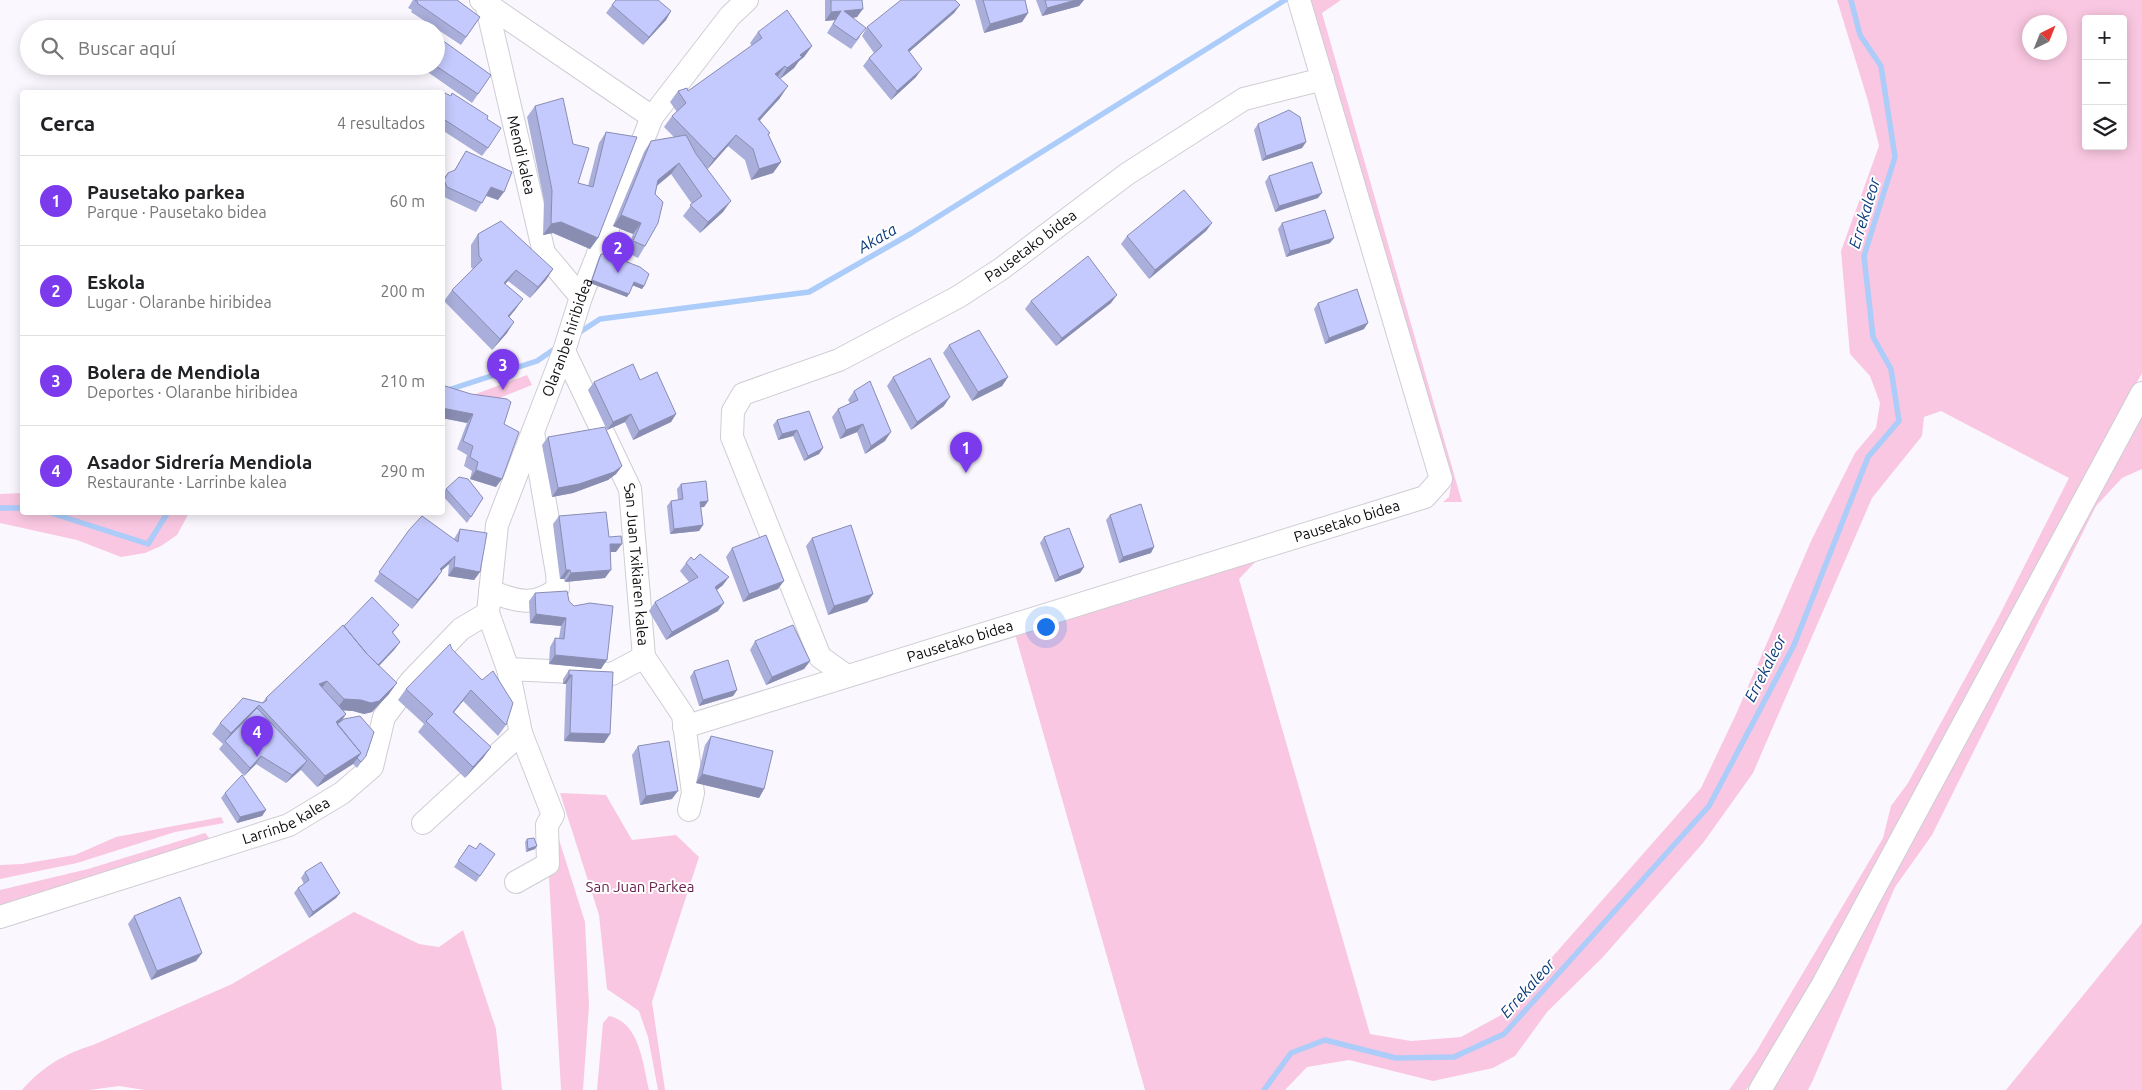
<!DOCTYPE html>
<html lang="es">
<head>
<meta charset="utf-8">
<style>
	:root { --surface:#fff; --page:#f6f6f6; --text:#202124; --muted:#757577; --line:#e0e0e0; --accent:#7c3aed }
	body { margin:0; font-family:Ubuntu,sans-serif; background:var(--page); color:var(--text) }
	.controls { position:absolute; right:15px; top:15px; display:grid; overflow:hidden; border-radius:5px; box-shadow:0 2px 12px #0003 }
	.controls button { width:45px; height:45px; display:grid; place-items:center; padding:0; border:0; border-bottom:1px solid var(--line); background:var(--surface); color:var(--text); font:25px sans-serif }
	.compass { position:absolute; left:2022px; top:15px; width:45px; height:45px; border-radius:50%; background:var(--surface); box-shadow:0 2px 12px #0003; rotate:43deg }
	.you { position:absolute; left:1045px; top:626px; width:18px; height:18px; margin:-12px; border:4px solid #fff; border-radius:50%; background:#1a73e8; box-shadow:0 0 0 8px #1a73e833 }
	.badge { display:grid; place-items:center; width:32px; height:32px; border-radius:50%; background:var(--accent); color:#fff; font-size:16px; font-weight:700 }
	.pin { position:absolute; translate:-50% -41px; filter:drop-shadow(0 1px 2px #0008) }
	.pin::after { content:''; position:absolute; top:26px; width:18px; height:15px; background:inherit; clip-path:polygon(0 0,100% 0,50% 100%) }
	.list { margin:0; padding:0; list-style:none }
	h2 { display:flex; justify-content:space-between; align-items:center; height:65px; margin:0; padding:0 20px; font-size:21px }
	h2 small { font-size:16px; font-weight:400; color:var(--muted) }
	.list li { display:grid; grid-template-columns:32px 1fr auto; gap:15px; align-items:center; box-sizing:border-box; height:90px; padding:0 20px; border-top:1px solid var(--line) }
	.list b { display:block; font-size:19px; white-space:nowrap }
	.list p { margin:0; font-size:16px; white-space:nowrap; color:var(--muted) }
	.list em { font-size:16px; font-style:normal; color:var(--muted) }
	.icon { flex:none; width:28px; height:28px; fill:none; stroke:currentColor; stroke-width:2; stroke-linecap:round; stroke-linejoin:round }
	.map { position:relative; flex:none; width:2142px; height:1090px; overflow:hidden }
	.search { position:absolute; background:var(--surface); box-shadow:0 2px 12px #0003; left:20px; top:20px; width:425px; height:55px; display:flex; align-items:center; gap:12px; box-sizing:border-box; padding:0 18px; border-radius:28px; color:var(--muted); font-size:19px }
	.panel { position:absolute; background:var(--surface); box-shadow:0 2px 12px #0003; left:20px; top:90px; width:425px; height:425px; border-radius:5px }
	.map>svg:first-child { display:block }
	.green { fill:#f9c7e1; fill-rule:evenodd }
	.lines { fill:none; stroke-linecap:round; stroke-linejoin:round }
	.stream { stroke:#acccf9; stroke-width:5.5 }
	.minor-casing { stroke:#cfcdd4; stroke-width:24 }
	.minor { stroke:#fff; stroke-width:22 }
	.wall { fill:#a9aeda }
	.shaded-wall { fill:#898db1 }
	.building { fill:#c4cafd; stroke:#898db1 }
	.labels { text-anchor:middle; stroke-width:4; stroke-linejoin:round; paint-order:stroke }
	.street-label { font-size:15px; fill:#0c0b0d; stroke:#fff }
	.park-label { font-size:15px; fill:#681c4b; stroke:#fff }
	.water-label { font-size:16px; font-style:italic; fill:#0a3b7b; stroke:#fff }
</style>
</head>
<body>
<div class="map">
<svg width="2142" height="1090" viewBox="0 0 2142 1090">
	<rect width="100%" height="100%" fill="#faf8fe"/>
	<path class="green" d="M1310,0h31l-19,13 140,489h-19l6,-5 2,-11 -117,-393z
		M1837,0h305v373l-360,663 -36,54h-17l27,-38 127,-214 8,-32 17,-23 90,-165 71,-140 -128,-67 -17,6 -2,19 -50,62 -119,275 -50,70 -100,114 -56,55 -32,44 -22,12 -60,13 -84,-21 -42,7 -22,23h-140l-130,-456 243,-75 -19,20 131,455 41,7 50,-4 40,-22 200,-227 36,-76 75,-173 43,-86 21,-25 4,-25 -10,-27 -20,-22 -9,-103 38,-105 -11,-45zM2086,19h37v127h-37zM2030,22h30v30h-30z
		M527,375l5,10 -55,22 -4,-12z
		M2142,408v61l-20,9 -26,28 -164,329 -37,52 -82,193 -5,10h-37z
		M22,493v19l167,1 -12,22 -16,11 -16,7 -24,4 -44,-17 -77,-17v-29z
		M560,793l46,2 26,45 44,-5 23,22 -47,145 13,88h-7l-10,-53 -9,-26 -32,-22 -8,-74z
		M221,817l3,6 -49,9 -98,31 -77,16v-14l22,-1 53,-9 41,-18z
		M556,830l29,92 4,84 -6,84h-22l-12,-213 3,-5z
		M205,833l5,6 -147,50 -63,16v-15l88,-21z
		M354,912l65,32 20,3 24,-17 33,99 6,61h-357l-26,-4 -30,4h-67c20,-23 42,-36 71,-45l139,-61z
		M2142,923v167h-136z
		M609,1016c31,6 34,49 40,74h-52l6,-67z"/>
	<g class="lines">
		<path class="stream" d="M577,334l23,-15 209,-27 103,-59 373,-233
			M442,392l95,-31 22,-15
			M0,508h22
			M48,512l100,32 20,-32
			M1264,1090l27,-37 34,-13 71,18 58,-1 50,-23 205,-228 85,-161 74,-188 31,-36 -8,-52 -18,-32 -9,-81 31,-99 -14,-91 -21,-31 -9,-35"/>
		<g class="minor-casing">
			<g id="minor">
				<path d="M481,0l171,117"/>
				<path id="s1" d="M486,3l58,250 37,44"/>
				<path id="s2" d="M564,351l66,138 14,168 39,58 10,78 -4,17"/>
				<path d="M490,591c25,10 45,17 68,-3l-1,-15 -24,-141"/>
				<path d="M508,669l104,5 32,-17"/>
				<path id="s3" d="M847,676l-27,-19 -88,-220 1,-26 10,-17 96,-34 119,-63 43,-28 126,-95 117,-75 79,-20"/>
				<path id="s4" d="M684,727l741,-230 16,-18 -142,-479"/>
				<path d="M423,823l98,-90"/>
				<path id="s5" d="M516,882l32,-18 -1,-39 6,-10 -32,-82 -13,-64 -20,-56 9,-88 67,-174 17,-54 71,-180 78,-101 17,-16"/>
				<path id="s6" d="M0,917l289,-92 53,-32 30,-26 12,-50 27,-36 50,-52 27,-16"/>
				<path d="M1760,1090l63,-106 319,-591"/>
			</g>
		</g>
		<use href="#minor" class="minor"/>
	</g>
	<path class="wall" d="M413,0h44l23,17 -19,28 -50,-33 1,-2 -4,-2z
		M825,0h37l-5,17 -4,1 7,19 -9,12 -24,-16 8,-13 -10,1z
		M975,0h50l3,13 -6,9 -38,11z
		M1036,0h48l-5,6 -37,10z
		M612,5l59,6 -5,9 -23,25 -37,-32z
		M960,5l-6,8 -45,39 7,25 -25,23 -28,-34 6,-8 5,-5 -12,-17 5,-9z
		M758,32l54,14 -8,11 -5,4 -5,7 -14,11v19l-20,22 8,14 13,28 -8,11 -22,7 -6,-20 -17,-14 -21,23 16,43 -23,21 -17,-17 9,-12 -21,-30 -14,12 -12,60 -7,12 -12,-6 7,-18 -20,-8 31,-74 7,-11 23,-4 -10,-10 8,-11 5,-4 -7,-10 8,-11h10l64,-45 -2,-3z
		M436,40l55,35 -19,28 -53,-37h17z
		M442,97l45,22 1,29 -6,8 -40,-26z
		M535,106l43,77 10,3 11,-43 7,-11 -8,106 -8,11 -37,-16 -10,2 1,-34 -17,-84z
		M1258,124l48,18 -4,6 -40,13 -8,-31z
		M466,151l32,49 -12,-4 -10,16 -34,-16v-16l6,-7 6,-2z
		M1269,176l49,22 -43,14 -10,-30z
		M1212,223l-6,8 -57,48 -28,-35 6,-8z
		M1282,223l48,20 -44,14 -8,-28z
		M478,234l75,35 -7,11 -16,18 -22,-17 -3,3 18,15 -14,18 -2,16 -15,17 -48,-49 8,-11 21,-21 -2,-2v-22z
		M601,254l43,32 -2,3 -10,-4 -5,12 -37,-14 9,-26z
		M1031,301l80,2 -55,43 -31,-37z
		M1318,303l46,26 -39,15 -11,-35z
		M949,345l59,32 -6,9 -30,15 -29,-48z
		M893,377l51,29 -33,24 -24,-44z
		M640,380l36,34 -5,8 -38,18 -8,-18 -18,8 -19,-40 6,-8z
		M442,385l62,39 -8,63 -26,-8 2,-8 -8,-5 3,-11 -10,-6 10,-26 -25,-5z
		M854,391l31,50 -20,13 -8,-22 -17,7 -8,-22 6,-8 12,-6 -2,-3z
		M809,411l14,37 -4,6 -15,7 -11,-25 -15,4 -5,-15 4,-5z
		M548,437l74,29 -6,8 -8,6 -35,13 -21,4 -10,-52z
		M681,484l27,17 -4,6h-3l2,18 -4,6 -29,3 -3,-28 4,-5 7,-1 -1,-11z
		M446,489l37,9 -16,25 -25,-28z
		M1110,515l41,38 -32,10 -13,-43z
		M559,516l50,21 7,15h-6l-5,26 -40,4 -1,-3h-4l-7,-55z
		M460,529l20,43 -6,8 -26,-4 1,-12 -8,7 -5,9 -24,29 -38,-28 35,-51 45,9z
		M1044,537l40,30 -4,6 -25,9 -15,-39z
		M812,538l61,56 -6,8 -39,13 -22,-69z
		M732,548l46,41 -35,13 -17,-45z
		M686,563l37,22 -6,5 1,21 -52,29 -17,-29 6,-9 34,-20 -9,-11z
		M535,593l34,8 32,68 -52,-5 1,-17 5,-9h4l2,-12 -31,-3 -1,-22z
		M399,625l-6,8 7,9 -6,8 -15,16 10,28 -17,18 -8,2 -11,-3 -10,-1 3,4 -4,6 20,41 -5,7 -4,-4 -36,23 -16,-17 -15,13 -30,-19 -12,12 -25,-27 4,-5 -11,-10 8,-11 42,-20 4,-5 78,-72z
		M755,641l55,20 -6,8 -38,16 -16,-35z
		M452,649l54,76 -8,11 -35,-35 -9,11 37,35 -8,11 -18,20 -47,-46 6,-8 -26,-24 8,-11z
		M569,670l41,64 -6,9 -40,-2 2,-57h-3v-5z
		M694,671l43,19 -4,6 -34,10 -9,-29z
		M711,736l53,53 -5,9 -63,-15 9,-38z
		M638,746l34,53 -32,6 -8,-50z
		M225,793l41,17 -4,6 -25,7 -16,-25z
		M527,839l8,10 -9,3 -1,-10z
		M469,845l7,4 19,5 -19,28 -22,-15z
		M305,872l35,21 -4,5 -27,20 -15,-25 4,-5 6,-4 -3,-6z
		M134,916l68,37 -6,8 -45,19 -23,-56z"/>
	<path class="shaded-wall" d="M1076,0h8l-5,6 -37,10 5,-8z
		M960,5l-6,8 -52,45 6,-8z
		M863,9l-6,8 -19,3 6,-9z
		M671,11l-5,9 -23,25 6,-8z
		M841,11l-6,9 -10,1 6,-9z
		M1028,13l-6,9 -38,11 6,-9z
		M812,46l-8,11 -5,4 -5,7 -14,11 7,-11 13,-13z
		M785,66l-8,11 -2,-3z
		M922,69l-6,8 -25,23 6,-9z
		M788,86l-8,12 -29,32 7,-11z
		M736,135l-8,11 -22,25 8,-12z
		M1306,142l-4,6 -40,13 4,-5z
		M781,162l-8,11 -22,7 8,-11z
		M679,163l-8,11 -21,17 8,-11z
		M491,187l13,5 -6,8 -13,-5z
		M1322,193l-4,5 -43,14 4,-6z
		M731,201l-8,11 -23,21 8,-11z
		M621,215l20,8 -8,11 -20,-8z
		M561,222l37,16 -8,11 -37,-16 -10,2 8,-11z
		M1212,223l-6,8 -57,48 6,-9z
		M1334,238l-4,5 -44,14 4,-6z
		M553,269l-7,11 -16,18 8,-11z
		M516,270l-8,11 -12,13 8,-11z
		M592,280l37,14 -2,3 -37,-14z
		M634,282l10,4 -2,3 -10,-4z
		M1117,295l-6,8 -55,43 6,-8z
		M523,299l-8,11 -15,18 8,-12z
		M514,322l-7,11 -15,17 8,-11z
		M1368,323l-4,6 -39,15 4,-6z
		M1008,377l-6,9 -30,15 6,-9z
		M950,397l-6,9 -33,24 6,-8z
		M442,408l31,6 -6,9 -25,-5z
		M631,414l-6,8 -18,8 6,-8z
		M676,414l-5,8 -38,18 6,-9z
		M863,424l-6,8 -17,7 6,-9z
		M797,430l-4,6 -15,4 4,-6z
		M891,432l-6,9 -20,13 6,-8z
		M823,448l-4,6 -15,7 4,-5z
		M622,466l-6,8 -8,6 -35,13 -21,4 6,-9z
		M476,470l26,9 -6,8 -26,-8z
		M708,501l-4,6 -8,1 4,-6z
		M703,525l-4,6 -29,3 4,-5z
		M610,544h12l-6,8h-12z
		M1154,547l-3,6 -32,10 4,-6z
		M455,556l-6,8 -15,13 6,-8z
		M454,567l26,5 -6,8 -26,-4z
		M1084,567l-4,6 -25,9 4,-5z
		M566,570h4l-6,9h-4z
		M611,570l-6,8 -40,4 6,-9z
		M442,571l-6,9 -24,29 6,-9z
		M729,577l-6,8 -14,11 6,-9z
		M784,581l-6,8 -35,13 6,-8z
		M873,594l-6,8 -39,13 6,-9z
		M724,603l-6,8 -52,29 6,-8z
		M536,614l30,4 -5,8 -31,-3z
		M400,642l-6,8 -24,25 6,-8z
		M555,655l52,5 -6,9 -52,-5z
		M810,661l-6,8 -38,16 6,-8z
		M569,675h3l-6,9h-3z
		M327,681l-8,11v-8z
		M397,683l-8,11 -17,18 -8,2 -11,-3 -17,-1 8,-11z
		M471,690l-8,11 -18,22 8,-11z
		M737,690l-4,6 -34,10 4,-6z
		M259,705l-7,11 -27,25 6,-8z
		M346,714l-7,11 -3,-3z
		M570,733l40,1 -6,9 -40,-2z
		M491,747l-8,11 -18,20 8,-11z
		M361,753l-8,11 -36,23 8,-11z
		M261,756l-5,8 -12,12 6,-8z
		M307,761l-6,8 -15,14 6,-8z
		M702,774l62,15 -5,9 -63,-15z
		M678,791l-6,8 -32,6 6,-9z
		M266,810l-4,6 -25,7 3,-6z
		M537,846l-2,3 -9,3 2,-3z
		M340,893l-4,5 -27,20 4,-6z
		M202,953l-6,8 -45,19 6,-9z"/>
	<path class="building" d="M415,0h42l23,17 -14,20 -49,-34 1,-1z
		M616,0h42l13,11 -22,26 -37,-32z
		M831,0h31l1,9 -19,2 22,17 -10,12 -23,-16 8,-13 -10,1z
		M901,0h54l5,5 -52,45 14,19 -25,22 -28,-33 13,-12 -15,-19z
		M983,0h42l3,13 -38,11z
		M1045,0h31l-29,8z
		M787,10l25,36 -12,9 2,2 -15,11 -2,-2 -10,8 13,12 -30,33 12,14 -2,1 13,28 -22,7 -6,-20 -17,-14 -22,24 -42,-43 14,-13 -8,-12 9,-3 1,3 74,-53 -4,-6z
		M436,40l5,2 1,-2 49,35 -13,19 -42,-28z
		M445,93l6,3 1,-3 36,23 -1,3 14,9 -13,20 -46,-30v-21z
		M563,98l10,46 16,4 -11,35 15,4 13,-55 31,5 -39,101 -37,-16 -10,2 1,-34 -17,-84z
		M1289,110l11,7 6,25 -40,14 -8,-32z
		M686,135l10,19 35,47 -23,21 -18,-17 12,-9 -23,-33 -21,17 -3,14 8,8 -5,21 -13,23 -12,-5 8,-18 -20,-8 30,-74z
		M466,151l46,21 -8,20 -13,-5 -9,16 -35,-16 -3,-7 4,-7 7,-3z
		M1312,162l10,31 -43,13 -10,-30z
		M1184,190l28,33 -57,47 -28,-34z
		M1325,210l9,28 -44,13 -8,-28z
		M501,221l52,48 -15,18 -22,-17 -12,13 19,16 -15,17 6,6 -14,17 -48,-49 30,-30 -3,-4 -1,-22z
		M601,254h6l33,13 9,7 -5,12 -10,-4 -5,12 -37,-14z
		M1088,256l29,39 -55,43 -31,-37z
		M1357,289l11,34 -39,15 -11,-35z
		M979,330l29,47 -30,15 -29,-47z
		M930,358l20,39 -33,25 -24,-45z
		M633,364l7,16 17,-8 19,42 -37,17 -8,-17 -18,8 -19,-40z
		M870,381l21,51 -20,14 -8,-22 -17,6 -8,-21 20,-9 -4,-9z
		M442,385l29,9 36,5 4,3 -7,22 15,8 -17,47 -26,-9 2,-8 -8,-5 3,-11 -10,-5 10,-27 -31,-6z
		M809,411l14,37 -15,8 -11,-26 -15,4 -5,-14z
		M605,427l17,39 -8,6 -35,12 -21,4 -10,-51z
		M459,477l9,2 15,19 -12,19 -25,-28z
		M706,481l2,20 -8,1 3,23 -29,4 -3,-28 12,-2 -2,-15z
		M1141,504l13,43 -31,10 -13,-42z
		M606,512l3,25 12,-1 1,8h-12l1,26 -40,3 -1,-3h-4l-7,-54z
		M422,516l36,26 2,-13 27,4 -7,39 -26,-5 1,-11 -15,13 2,2 -24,29 -39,-28 30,-42z
		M851,525l22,69 -39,12 -22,-68z
		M1069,528l15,39 -25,10 -15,-40z
		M766,535l18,46 -35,13 -17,-46z
		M700,554l29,23 -14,10 9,16 -52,29 -17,-30 43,-25 -12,-14 5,-6 3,3z
		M567,591l2,10 5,5 16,-3 23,3 -6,54 -52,-5v-17l9,1 2,-21 -30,-4 -1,-21z
		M372,597l27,28 -7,7 8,10 -22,23 -11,-11 -23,-28z
		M343,625l24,29 30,29 -18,18 -8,2 -10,-3 -17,-1 -17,-18 -8,3 27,30 -10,8 25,31 -36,23 -66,-71 -28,28 -11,-10 23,-25 20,5 4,-3 -1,-2z
		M793,625l17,36 -38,16 -17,-36z
		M450,644l2,5 30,31 11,-9 20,32 -7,22 -35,-35 -18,22 38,35 -18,20 -47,-46 7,-7 -27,-25z
		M728,660l9,30 -34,10 -9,-29z
		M569,670l44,2 -3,62 -40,-1 2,-58h-3z
		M257,708l50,53 -15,14 -31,-19 -11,12 -25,-27z
		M360,716l14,16 -8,24 -5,6 -4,-4 4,-5 -24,-29 7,-5z
		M711,736l62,15 -9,38 -62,-15z
		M669,741l9,50 -32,5 -8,-50z
		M242,775l24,35 -26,7 -15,-24z
		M534,838l3,8 -9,3 -1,-10z
		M480,843l15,11 -15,22 -22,-15 11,-16 7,4z
		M321,862l19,31 -27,19 -15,-24 11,-8 -4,-8z
		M180,897l22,56 -45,18 -23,-55z"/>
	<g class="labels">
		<g class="street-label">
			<text dy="5" stroke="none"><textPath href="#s1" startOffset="156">Mendi kalea</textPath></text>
			<text dy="5" stroke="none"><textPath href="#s3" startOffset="641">Pausetako bidea</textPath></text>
			<text dy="5" stroke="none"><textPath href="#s5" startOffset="589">Olaranbe hiribidea</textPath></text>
			<text dy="5" stroke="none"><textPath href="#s4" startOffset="694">Pausetako bidea</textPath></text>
			<text dy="5" stroke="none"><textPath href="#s2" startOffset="229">San Juan Txikiaren kalea</textPath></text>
			<text dy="5" stroke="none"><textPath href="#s4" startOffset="289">Pausetako bidea</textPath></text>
			<text dy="5" stroke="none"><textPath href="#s6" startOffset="302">Larrinbe kalea</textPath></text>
		</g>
		<g class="park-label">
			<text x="640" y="892">San Juan Parkea</text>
		</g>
		<g class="water-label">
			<text transform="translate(1864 213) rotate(-73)" y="6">Errekaleor</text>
			<text transform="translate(877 238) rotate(-30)" y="6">Akata</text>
			<text transform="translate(1765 668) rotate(-63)" y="6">Errekaleor</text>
			<text transform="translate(1527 988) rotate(-48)" y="6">Errekaleor</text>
		</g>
	</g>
</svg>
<div class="controls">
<button>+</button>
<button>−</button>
<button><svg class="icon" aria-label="layers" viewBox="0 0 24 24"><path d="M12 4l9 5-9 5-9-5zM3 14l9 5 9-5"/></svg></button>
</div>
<svg class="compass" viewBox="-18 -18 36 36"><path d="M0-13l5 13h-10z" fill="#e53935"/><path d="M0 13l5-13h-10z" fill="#757577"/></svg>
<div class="you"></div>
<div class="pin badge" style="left:966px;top:473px">1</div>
<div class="pin badge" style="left:618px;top:273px">2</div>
<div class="pin badge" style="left:503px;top:390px">3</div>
<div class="pin badge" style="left:257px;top:757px">4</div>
<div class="search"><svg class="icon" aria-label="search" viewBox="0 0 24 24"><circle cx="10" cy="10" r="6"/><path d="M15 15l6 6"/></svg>Buscar aquí</div>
<section class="panel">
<h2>Cerca<small>4 resultados</small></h2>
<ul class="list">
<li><span class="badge">1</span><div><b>Pausetako parkea</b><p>Parque · Pausetako bidea</p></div><em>60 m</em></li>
<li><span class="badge">2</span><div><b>Eskola</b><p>Lugar · Olaranbe hiribidea</p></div><em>200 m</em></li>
<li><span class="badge">3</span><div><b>Bolera de Mendiola</b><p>Deportes · Olaranbe hiribidea</p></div><em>210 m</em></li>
<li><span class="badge">4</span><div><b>Asador Sidrería Mendiola</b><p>Restaurante · Larrinbe kalea</p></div><em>290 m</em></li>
</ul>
</section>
</div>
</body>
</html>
